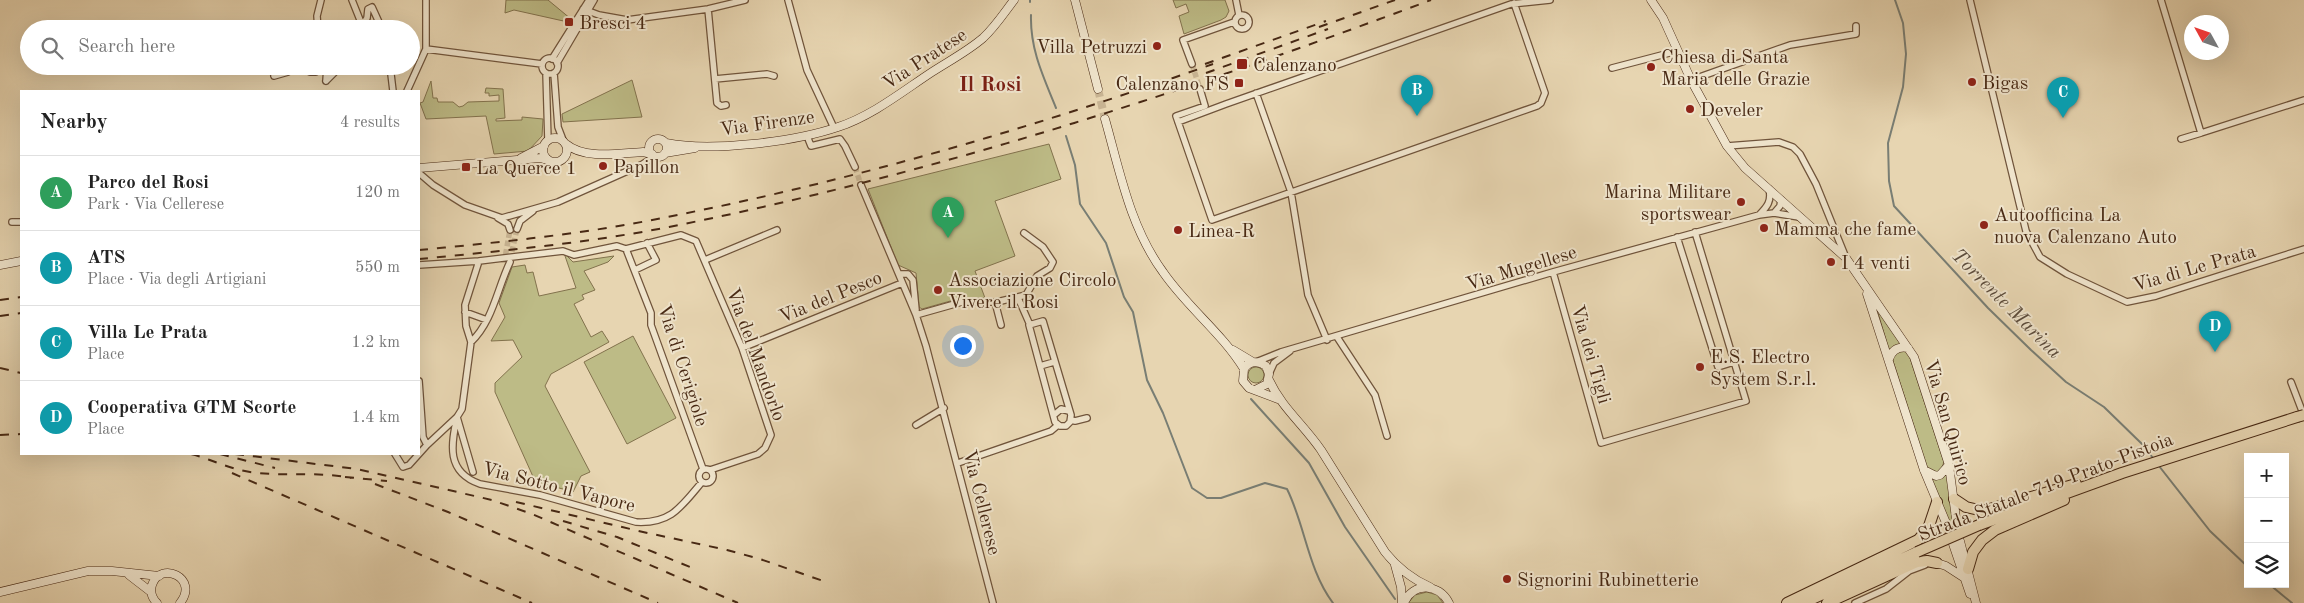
<!DOCTYPE html>
<html lang="en">
<head>
<meta charset="utf-8">
<style>
	:root { --surface:#fff; --page:#f6f6f6; --text:#222; --muted:#767676; --line:#e0e0e0; --accent:#8f2418 }
	body { margin:0; font-family:"Old Standard TT",serif; background:var(--page); color:var(--text) }
	.controls { position:absolute; right:15px; bottom:15px; display:grid; overflow:hidden; border-radius:0px; box-shadow:0 5px 20px #0002 }
	.controls button { width:45px; height:45px; display:grid; place-items:center; padding:0; border:0; border-bottom:1px solid var(--line); background:var(--surface); color:var(--text); font:25px sans-serif }
	.compass { position:absolute; left:2184px; top:15px; width:45px; height:45px; border-radius:50%; background:var(--surface); box-shadow:0 5px 20px #0002; rotate:310deg }
	.you { position:absolute; left:962px; top:345px; width:18px; height:18px; margin:-12px; border:4px solid #fff; border-radius:50%; background:#1a73e8; box-shadow:0 0 0 8px #1a73e833 }
	.badge { display:grid; place-items:center; width:32px; height:32px; border-radius:50%; background:var(--accent); color:#fff; font-size:16px; font-weight:700 }
	.pin { position:absolute; translate:-50% -41px; filter:drop-shadow(0 1px 2px #0008) }
	.pin::after { content:''; position:absolute; top:26px; width:18px; height:15px; background:inherit; clip-path:polygon(0 0,100% 0,50% 100%) }
	.list { margin:0; padding:0; list-style:none }
	h2 { display:flex; justify-content:space-between; align-items:center; height:65px; margin:0; padding:0 20px; font-size:21px }
	h2 small { font-size:16px; font-weight:400; color:var(--muted) }
	.list li { display:grid; grid-template-columns:32px 1fr auto; gap:15px; align-items:center; box-sizing:border-box; height:75px; padding:0 20px; border-top:1px solid var(--line) }
	.list b { display:block; font-size:19px; white-space:nowrap }
	.list p { margin:0; font-size:16px; white-space:nowrap; color:var(--muted) }
	.list em { font-size:16px; font-style:normal; color:var(--muted) }
	.icon { flex:none; width:28px; height:28px; fill:none; stroke:currentColor; stroke-width:2; stroke-linecap:round; stroke-linejoin:round }
	.map { position:relative; flex:none; width:2304px; height:603px; overflow:hidden }
	.search { position:absolute; background:var(--surface); box-shadow:0 5px 20px #0002; left:20px; top:20px; width:400px; height:55px; display:flex; align-items:center; gap:12px; box-sizing:border-box; padding:0 18px; border-radius:28px; color:var(--muted); font-size:19px }
	.panel { position:absolute; background:var(--surface); box-shadow:0 5px 20px #0002; left:20px; top:90px; width:400px; height:365px; border-radius:0px }
	.map>svg:first-child { display:block }
	.green { fill:#bdbb86; stroke:#82724d }
	.lines { fill:none; stroke-linecap:round; stroke-linejoin:round }
	.stream { stroke:#797e74; stroke-width:2 }
	.street-tunnel { stroke:#c7b392; stroke-width:5.5; stroke-dasharray:5.5 3; stroke-linecap:butt }
	.secondary-tunnel { stroke:#c7b392; stroke-width:8; stroke-dasharray:8 4; stroke-linecap:butt }
	.street-casing { stroke:#70543b; stroke-width:8 }
	.secondary-casing { stroke:#482914; stroke-width:9 }
	.highway-casing { stroke:#482914; stroke-width:12 }
	.street { stroke:#efe4cc; stroke-width:5.5 }
	.secondary { stroke:#efe4cc; stroke-width:8 }
	.highway { stroke:#e7d5b1; stroke-width:10 }
	.rail { stroke:#482914; stroke-width:2; stroke-dasharray:9 9; stroke-linecap:butt }
	.highway-bridge-casing { stroke:#482914; stroke-width:12; stroke-linecap:butt }
	.highway-bridge { stroke:#e7d5b1; stroke-width:10 }
	.poi-dot { fill:#8f2418; stroke:#efe4cc; stroke-width:2 }
	.labels { text-anchor:middle; stroke-width:4; stroke-linejoin:round; paint-order:stroke }
	.poi-label { font-size:19px; fill:#482914; stroke:#efe4cc; text-anchor:start }
	.street-label { font-size:19px; fill:#482914; stroke:#efe4cc }
	.water-label { font-size:20px; font-style:italic; fill:#5c4c3c; stroke:#efe4cc }
	.quarter-label { font-size:21px; font-weight:bold; fill:#7a1f14; stroke:#efe4cc }
</style>
</head>
<body>
<div class="map">
<svg width="2304" height="603" viewBox="0 0 2304 603">
	<rect width="100%" height="100%" fill="#e7d5b1"/>
	<filter id="stains"><feTurbulence type="fractalNoise" baseFrequency=".004" numOctaves="4"/><feColorMatrix values="0 0 0 0 .2 0 0 0 0 .09 0 0 0 0 .02 0 0 0 .5 -.17"/></filter>
	<radialGradient id="worn" r=".72"><stop offset=".6" stop-color="#630" stop-opacity="0"/><stop offset="1" stop-color="#630" stop-opacity=".3"/></radialGradient>
	<path class="green" d="M506,0h42l23,19 -3,3 -54,-12 -9,3z
		M1173,0h52l4,11 -3,6 -5,3 -37,14 -5,-18 10,-4 -3,-8 -10,4z
		M632,80l10,37 -79,5 -1,-8z
		M431,81l2,17h4l1,4h15l6,5 4,-1 5,-4 31,-1v-6l-10,1v-3h-4l1,-5 17,1 2,29 -9,1v2l26,-1v-3l21,2 -1,17 -14,15 -34,3 -8,-38 -60,3 -6,-16 3,-1z
		M1049,144l12,35 -66,22 20,55 -40,15 10,27h-24l-39,11 -3,-2 -3,-34 -18,-8 -30,-76z
		M564,253l9,9 41,-6 -6,6 -24,9 11,19 -13,5 2,4 -10,5 17,33 11,-6 7,11 -58,32 -6,12 45,86 -9,4 -8,16 -38,-11 -40,-89v-9l27,-26 -9,-17 -22,1 14,-24 -6,-14 13,-36 13,-2 2,8 6,-1 6,24 37,-8z
		M1877,309l27,36 -15,6z
		M633,336l43,82 -49,26 -43,-82z
		M1899,350l9,2 36,110 -4,10 -12,-1 -35,-110v-3z
		M1248 375a8 8 0 1 1 16 0a8 8 0 1 1-16 0Z
		M1947,472l11,72 -1,1 -28,-68z
		M1427,592l10,3 6,8h-35l7,-8z"/>
	<g class="lines">
		<path class="stream" d="M1895,0l8,23 3,31 -3,33 -15,56 1,38 5,25 94,102 43,42 35,32 38,25 38,37 11,14
			M1030,2v-2
			M1031,15c-1,34 12,61 25,93
			M1066,136l9,29 5,39 26,39 18,54 9,15 14,68 16,33 29,75 15,10h14l44,-15 22,6c18,36 21,81 46,114
			M1251,399l58,64 36,64 50,72
			M2159,466l51,65 38,36
			M2269,584l23,19"/>
		<path class="street-tunnel" d="M1192,64l8,25
			M855,167l6,18
			M510,260l7,-31
			M504,263l6,-33"/>
		<path class="secondary-tunnel" d="M1098,89l7,30"/>
		<g class="street-casing">
			<path id="street" d="M352,0l10,25
				M788,0l19,70 27,58
				M1236,0l3,15
				M1970,0l56,231 14,26 27,17 60,28 29,-6 148,-47
				M2161,0l40,133 103,-33
				M583,9l16,6 28,5 81,-11 37,-9
				M708,9l9,94 4,3 5,-1
				M1235 22a7 7 0 1 1 14 0a7 7 0 1 1-14 0Z
				M318,29l-1,-13 4,-16
				M360,29l7,-11 1,-9 4,-2 10,22
				M426,49l116,15
				M542 66a8 8 0 1 1 16 0a8 8 0 1 1-16 0Z
				M552,59l37,-59
				M557,63l37,-63
				M1192,64l-9,-24 51,-18
				M299,66l11,6h6l5,-6
				M390,66l3,25
				M1612,68l65,-17
				M546,73l2,68
				M554,73l4,54 5,13
				M274,76l14,-4 6,-6
				M715,79l52,-5 7,2
				M1691,80l99,-35 66,-11v-8
				M326,81l15,-15
				M326,81l1,-15
				M1200,89l5,17 -29,10 36,104 325,-114 4,-3 4,-10 -31,-90
				M407,91l19,-42v-49
				M1256,93l35,99 17,103 19,45
				M1178,122l48,-18 285,-100 39,-4
				M807,136l4,10 29,-7 5,7 10,21
				M2181,139l20,-6
				M1727,146l52,-4 14,5 7,7 16,30 30,74
				M419,173l14,12 32,20 37,13 56,-16 83,-37 14,-9
				M861,185l55,130 10,31 67,257
				M1774,213l6,-7 1,-6
				M1759,215c8,-8 13,-14 10,-26
				M498,218l10,6 2,6
				M12,222h9
				M517,229l3,-8 13,-10
				M1677,237l41,130 16,-5
				M626,249l25,64v12l52,144
				M705,260l72,-30
				M419,265l60,-4 84,-10 11,4 43,-9 9,3 55,-14 15,6 46,107 29,87 -6,13 -7,6 -48,16
				M635,270l21,-10 -9,-17
				M1553,272l48,171 145,-42 -51,-169
				M899,274h9l5,6 3,30
				M995,302l6,23
				M1011,302l8,-2 11,25
				M465,312l22,8
				M916,315l46,-13h35l29,-7 11,-19 13,-8 3,-6 -10,-15 -19,-14
				M1043,321l28,94 -1,7 -4,4h-6l-5,-4 -26,-97z
				M1337,337l38,58 12,41
				M471,342c22,-21 26,-53 39,-80
				M742,348l160,-65
				M1256,362l25,-10 272,-80 206,-57 15,-2 25,4
				M1040,366l14,-4
				M1269,374l5,-11 16,-12
				M419,381l4,56 4,8
				M2291,382l13,34
				M1054,415l7,-6 8,2
				M457,417c-6,28 -11,55 23,67l60,11 96,27c35,2 45,-15 66,-40
				M457,417l16,55
				M1071,420l4,1 12,-3
				M916,425l28,-17
				M395,454l8,13 6,-2 18,-20 30,-28 5,-8 9,-67 -5,-16 -1,-21 14,-44
				M958,463l93,-32 7,-6
				M699 476a7 7 0 1 1 14 0a7 7 0 1 1-14 0Z
				M1855,603l31,-14 23,-18 16,-6"/>
		</g>
		<g class="secondary-casing">
			<path id="secondary" d="M1075,0l23,89
				M1651,0l12,18 28,62 36,66 18,22 101,90 68,99 35,108 8,61
				M1105,119c15,53 25,108 58,153 24,35 59,61 81,97
				M543 150a12 12 0 1 1 24 0a12 12 0 1 1-24 0Z
				M649 148a9 9 0 1 1 18 0a9 9 0 1 1-18 0Z
				M666,143c44,9 128,-1 172,-16 34,-11 65,-36 94,-55 17,-11 36,-21 51,-34 12,-11 21,-25 31,-38
				M566,144c19,16 54,9 77,8l9,2
				M665,153l30,-5
				M521,158l23,-12
				M419,168l121,-10 7,2
				M0,265l21,-4
				M1867,294l57,176 25,60
				M1233,350l20,12
				M1889,359c3,-9 9,-13 19,-11
				M1269,380c13,28 34,44 52,70l64,102c12,15 27,27 45,35
				M1257,389l10,-5 2,-10 -3,-8c-8,-6 -17,-5 -22,3l-1,12 6,7 29,11
				M1924,470l12,6 4,-1 9,-10
				M1960,541l16,62
				M1953,544l17,50
				M1937,563l9,3 17,11
				M1395,565l6,22 1,16
				M129,575l22,17
				M0,592l88,-21h24l47,5
				M157,603c-5,-5 -7,-11 -5,-18 8,-25 48,-7 28,18
				M1404,603c9,-21 35,-20 45,0"/>
		</g>
		<g class="highway-casing">
			<path id="highway" d="M1954,499l12,8 17,4 93,-27
				M1979,525l143,-52 175,-56
				M1968,569l5,-17 9,-12 13,-10 69,-30
				M1787,603l131,-63 10,-11 9,-27
				M1803,603l114,-51
				M1827,603l90,-41 10,-1 10,2"/>
		</g>
		<use href="#street" class="street"/>
		<use href="#secondary" class="secondary"/>
		<use href="#highway" class="highway"/>
		<path class="rail" d="M1319,27l76,-27
			M1205,64l121,-43
			M1206,73l122,-44
			M419,250c83,-8 166,-16 248,-33 185,-36 368,-90 546,-153
			M419,259c83,-8 168,-16 250,-32 261,-52 514,-134 762,-227
			M0,300l21,-3
			M0,316l21,-3
			M0,368l21,5
			M0,435l21,-1
			M191,454c20,5 38,15 59,18 34,5 67,-1 101,6
			M220,454l55,14
			M235,454l122,15 135,31 40,14 206,89
			M232,473l300,130
			M345,477l42,4
			M375,484l73,28 210,91
			M516,502l127,30 84,18 33,9 69,24
			M563,521l54,16 73,30"/>
		<g class="highway-bridge-casing">
			<path id="highway-bridge" d="M2297,417l7,-2
				M1917,552l62,-27"/>
		</g>
		<use href="#highway-bridge" class="highway-bridge"/>
	</g>
	<g class="poi-dot">
		<rect x="564" y="17" width="10" height="10" rx="2.5"/>
		<circle cx="1157" cy="46" r="5"/>
		<rect x="1236" y="58" width="12" height="12" rx="2.5"/>
		<circle cx="1651" cy="67" r="5"/>
		<circle cx="1972" cy="82" r="5"/>
		<rect x="1234" y="78" width="10" height="10" rx="2.5"/>
		<circle cx="1690" cy="109" r="5"/>
		<circle cx="603" cy="166" r="5"/>
		<rect x="461" y="162" width="10" height="10" rx="2.5"/>
		<circle cx="1741" cy="202" r="5"/>
		<circle cx="1984" cy="225" r="5"/>
		<circle cx="1764" cy="228" r="5"/>
		<circle cx="1178" cy="230" r="5"/>
		<circle cx="1831" cy="262" r="5"/>
		<circle cx="938" cy="290" r="5"/>
		<circle cx="1700" cy="367" r="5"/>
		<circle cx="1507" cy="579" r="5"/>
	</g>
	<g class="labels">
		<g class="poi-label">
			<text x="579" y="29">Bresci 4</text>
			<text x="1147" y="53" text-anchor="end">Villa Petruzzi</text>
			<text x="1661" y="63">Chiesa di Santa<tspan x="1661" dy="22">Maria delle Grazie</tspan></text>
			<text x="1253" y="71">Calenzano</text>
			<text x="1982" y="89">Bigas</text>
			<text x="1229" y="90" text-anchor="end">Calenzano FS</text>
			<text x="1700" y="116">Develer</text>
			<text x="613" y="173">Papillon</text>
			<text x="476" y="174">La Querce 1</text>
			<text x="1731" y="198" text-anchor="end">Marina Militare<tspan x="1731" dy="22">sportswear</tspan></text>
			<text x="1994" y="221">Autoofficina La<tspan x="1994" dy="22">nuova Calenzano Auto</tspan></text>
			<text x="1774" y="235">Mamma che fame</text>
			<text x="1188" y="237">Linea-R</text>
			<text x="1841" y="269">I 4 venti</text>
			<text x="948" y="286">Associazione Circolo<tspan x="948" dy="22">Vivere il Rosi</tspan></text>
			<text x="1710" y="363">E.S. Electro<tspan x="1710" dy="22">System S.r.l.</tspan></text>
			<text x="1517" y="586">Signorini Rubinetterie</text>
		</g>
		<g class="street-label">
			<text transform="translate(924 58) rotate(-33)" y="7">Via Pratese</text>
			<text transform="translate(767 122) rotate(-8)" y="7">Via Firenze</text>
			<text transform="translate(1521 267) rotate(-17)" y="7">Via Mugellese</text>
			<text transform="translate(2194 267) rotate(-16)" y="7">Via di Le Prata</text>
			<text transform="translate(830 296) rotate(-22)" y="7">Via del Pesco</text>
			<text transform="translate(757 354) rotate(70)" y="7">Via del Mandorlo</text>
			<text transform="translate(1592 354) rotate(74)" y="7">Via dei Tigli</text>
			<text transform="translate(684 365) rotate(72)" y="7">Via di Cerigiole</text>
			<text transform="translate(1949 422) rotate(74)" y="7">Via San Quirico</text>
			<text transform="translate(559 486) rotate(14)" y="7">Via Sotto il Vapore</text>
			<text transform="translate(2045 486) rotate(-21)" y="7">Strada Statale 719 Prato-Pistoia</text>
			<text transform="translate(983 502) rotate(76)" y="7">Via Cellerese</text>
		</g>
		<g class="water-label">
			<text transform="translate(2007 303) rotate(45)" y="7">Torrente Marina</text>
		</g>
		<g class="quarter-label">
			<text x="990" y="91">Il Rosi</text>
		</g>
	</g>
	<rect width="100%" height="100%" filter="url(#stains)"/>
	<rect width="100%" height="100%" fill="url(#worn)"/>
</svg>
<div class="controls">
<button>+</button>
<button>−</button>
<button><svg class="icon" aria-label="layers" viewBox="0 0 24 24"><path d="M12 4l9 5-9 5-9-5zM3 14l9 5 9-5"/></svg></button>
</div>
<svg class="compass" viewBox="-18 -18 36 36"><path d="M0-13l5 13h-10z" fill="#e53935"/><path d="M0 13l5-13h-10z" fill="#767676"/></svg>
<div class="you"></div>
<div class="pin badge" style="left:948px;top:238px;background:#2e9e5b">A</div>
<div class="pin badge" style="left:1417px;top:116px;background:#0f9aa8">B</div>
<div class="pin badge" style="left:2063px;top:118px;background:#0f9aa8">C</div>
<div class="pin badge" style="left:2215px;top:352px;background:#0f9aa8">D</div>
<div class="search"><svg class="icon" aria-label="search" viewBox="0 0 24 24"><circle cx="10" cy="10" r="6"/><path d="M15 15l6 6"/></svg>Search here</div>
<section class="panel">
<h2>Nearby<small>4 results</small></h2>
<ul class="list">
<li><span class="badge" style="background:#2e9e5b">A</span><div><b>Parco del Rosi</b><p>Park · Via Cellerese</p></div><em>120 m</em></li>
<li><span class="badge" style="background:#0f9aa8">B</span><div><b>ATS</b><p>Place · Via degli Artigiani</p></div><em>550 m</em></li>
<li><span class="badge" style="background:#0f9aa8">C</span><div><b>Villa Le Prata</b><p>Place</p></div><em>1.2 km</em></li>
<li><span class="badge" style="background:#0f9aa8">D</span><div><b>Cooperativa GTM Scorte</b><p>Place</p></div><em>1.4 km</em></li>
</ul>
</section>
</div>
</body>
</html>
